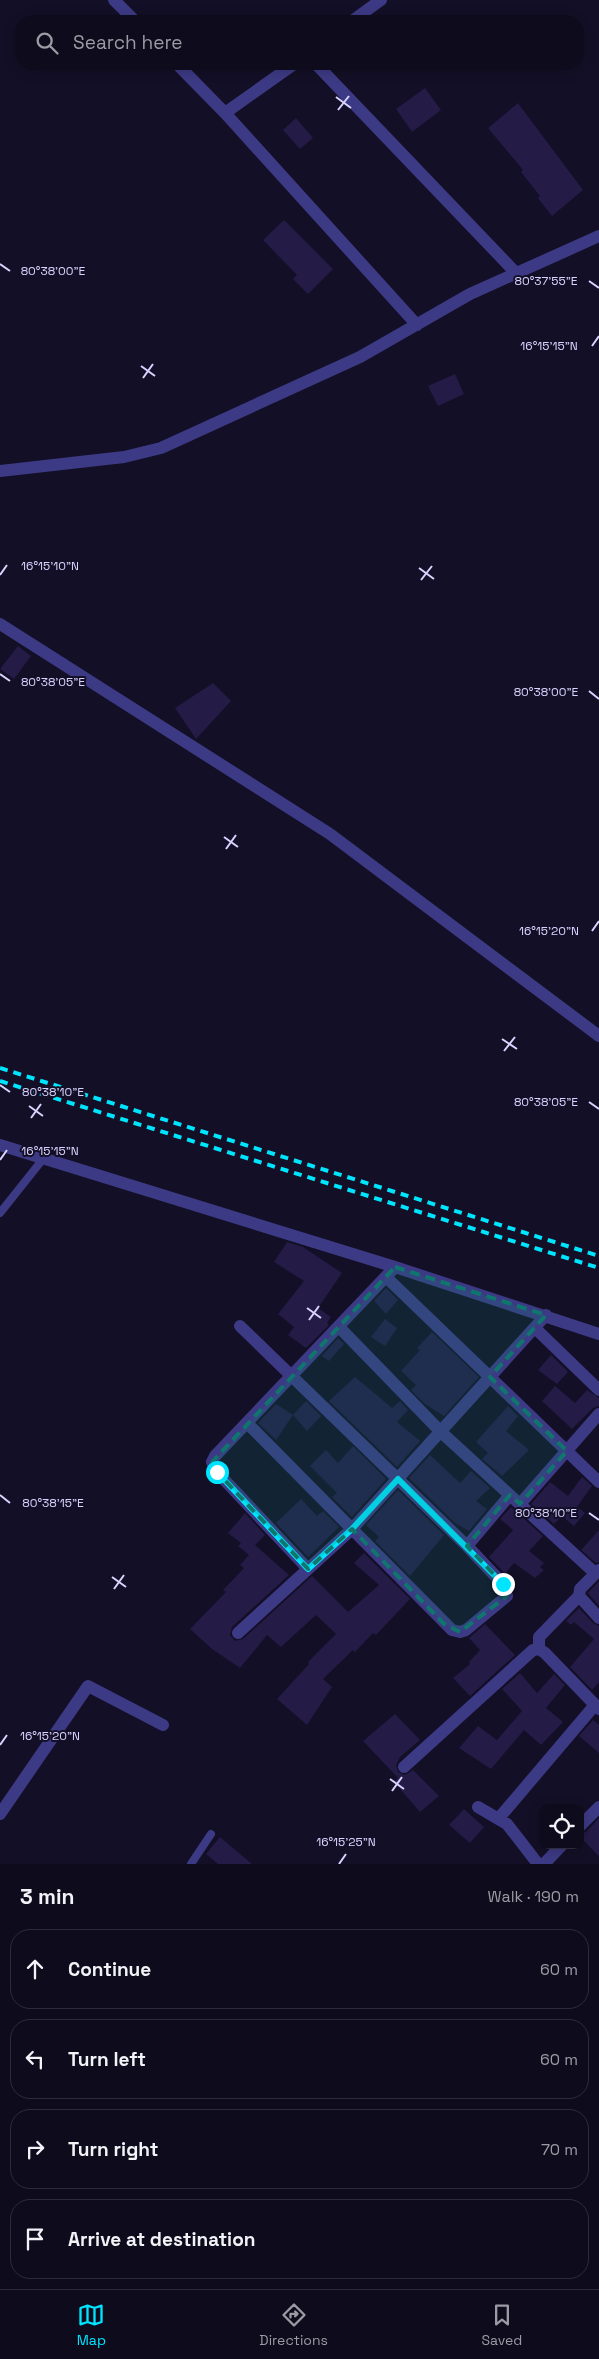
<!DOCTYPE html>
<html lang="en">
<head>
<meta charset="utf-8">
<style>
	:root { --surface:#0e0b1c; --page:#171425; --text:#f1f3f6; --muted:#9b9ba3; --line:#2e2b3b; --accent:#00e5ff }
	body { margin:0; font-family:"Space Grotesk",sans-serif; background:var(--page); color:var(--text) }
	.controls { position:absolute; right:15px; bottom:15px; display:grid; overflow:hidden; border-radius:10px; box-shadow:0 2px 12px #0003 }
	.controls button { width:45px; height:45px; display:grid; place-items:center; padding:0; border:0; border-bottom:1px solid var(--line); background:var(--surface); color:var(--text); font:25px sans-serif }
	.stop { position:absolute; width:15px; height:15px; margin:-11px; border:4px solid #00e5ff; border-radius:50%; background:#fff }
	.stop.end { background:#00e5ff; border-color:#fff; box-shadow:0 1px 5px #0008 }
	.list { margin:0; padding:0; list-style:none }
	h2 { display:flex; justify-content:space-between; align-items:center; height:65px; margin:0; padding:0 20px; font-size:21px }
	h2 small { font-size:16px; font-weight:400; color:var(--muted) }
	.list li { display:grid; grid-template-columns:32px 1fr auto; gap:15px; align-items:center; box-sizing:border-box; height:80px; margin:0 10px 10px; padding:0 10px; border:1px solid var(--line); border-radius:20px }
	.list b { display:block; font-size:19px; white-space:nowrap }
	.list em { font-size:16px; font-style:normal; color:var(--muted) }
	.icon { flex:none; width:28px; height:28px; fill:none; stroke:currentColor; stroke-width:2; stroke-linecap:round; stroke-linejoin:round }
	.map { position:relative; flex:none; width:599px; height:1864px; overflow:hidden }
	.search { position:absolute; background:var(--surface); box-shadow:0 2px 12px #0003; left:15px; right:15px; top:15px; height:55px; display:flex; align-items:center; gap:12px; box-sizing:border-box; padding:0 18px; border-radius:20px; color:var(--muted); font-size:19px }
	.sheet { height:425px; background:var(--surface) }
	nav { display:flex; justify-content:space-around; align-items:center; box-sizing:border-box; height:70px; border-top:1px solid var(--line); background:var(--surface); font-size:14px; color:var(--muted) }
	nav a { display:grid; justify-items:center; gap:2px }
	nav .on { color:var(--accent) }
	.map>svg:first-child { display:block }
	.building { fill:#241b47 }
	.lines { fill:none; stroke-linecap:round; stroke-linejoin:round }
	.service { stroke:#3d3a85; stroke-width:8 }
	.minor { stroke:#3d3a85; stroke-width:12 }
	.rail { stroke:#00e5ff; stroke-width:4; stroke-dasharray:8 6; stroke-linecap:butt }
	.route { stroke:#00e5ff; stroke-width:6 }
	.marked { fill:#0f766e; fill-opacity:0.2; stroke:#0f766e; stroke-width:4; stroke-dasharray:10 6; stroke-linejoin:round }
	.ticks { fill:none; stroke:#d9d4ff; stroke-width:2 }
	.ticks-label { font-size:12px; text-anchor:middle; fill:#d9d4ff; stroke:#130f26; stroke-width:4; stroke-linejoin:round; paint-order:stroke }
</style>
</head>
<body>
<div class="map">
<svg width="599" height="1864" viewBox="0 0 599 1864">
	<rect width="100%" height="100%" fill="#130f26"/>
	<path class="building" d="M425,88l16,22 -29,22 -16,-23z
		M518,103l65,87 -31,26 -14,-18 2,-2 -19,-24 2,-2 -35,-42z
		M296,118l17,20 -13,11 -17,-19z
		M284,220l49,49 -25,25 -15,-15 4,-4 -34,-35z
		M455,374l9,20 -26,12 -10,-20z
		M18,646l13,10 -17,23 -14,-10z
		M213,683l18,18 -35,38 -21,-31z
		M287,1242l16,5 39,26 -24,35 13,9 -4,6 2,2 -23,23 -18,-13 6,-8 -16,-13 26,-33 -30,-19z
		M386,1288l12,12 -12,14 -12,-13z
		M385,1319l12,9 -12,18 -14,-9z
		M432,1332l47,45 -35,39 -19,-12 -14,-14 5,-5 -15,-14 19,-21 -3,-2z
		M338,1338l6,6 -15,17 -7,-5z
		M551,1355l17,17 -11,12 -19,-14z
		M355,1377l37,31 8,-7 8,9 -11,12 23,19 -23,26 -68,-66z
		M555,1386l20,17 12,-13 12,8v8l-6,2 -21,21 -30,-28z
		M306,1401l15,15 -14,15 -14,-16z
		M276,1404l17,11 -17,25 -18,-17z
		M508,1406l10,10 -12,15 23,19 -27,26 -20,-17 6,-6 -12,-11z
		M353,1446l33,33 -34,38 -20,-20 5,-4 -27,-27 16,-16 12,13z
		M430,1455l30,28 11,-12 19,17 -14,13 11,8 -18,22 -14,-8 -46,-45z
		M582,1477l10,9 -15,21 8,6 -11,13 -12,-10 -8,8 -23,-20 19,-22 18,14z
		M398,1490l46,45 -34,41 -35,-35 4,-4 -13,-12z
		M301,1499l16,17 6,-5 16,16 -31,30 -32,-34z
		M511,1507l32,29 -14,15 15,12 -4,4 4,3 -9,8 -21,-15 -9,11 -16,-17 24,-27 -13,-11z
		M245,1513l20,22 -10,10 34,30 -57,52 -2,8 5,6 8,-2 69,-63 36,36 31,-27 -25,-22 10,-10 46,46 -34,36 -3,-2 -18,19 -2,-2 -30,29 9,8 -25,38 -30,-26 32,-35 -1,-2 28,-28 -20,-19 -35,32 -14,-12 -27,33 -28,-19 -22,-20 36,-37 -3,-2 21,-22 -4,-3 9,-10 -11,-9 3,-3 -13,-10z
		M599,1530v32l-3,1 -15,-13z
		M599,1581v25l-11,-13z
		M579,1608l14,15 6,3v56l-7,8 -22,-23 24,-28 -20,-17 -3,3 -5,-4z
		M485,1624l30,31 -45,41 -17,-18 17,-14 -1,-2 11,-12 -11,-12z
		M520,1673l17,20 17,-19 11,11 -19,23 17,14 -22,23 -17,-15 -33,39 -32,-21 19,-22 19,14 25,-29 -20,-22z
		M395,1714l25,26 -20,17 -4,8 2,7 7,3 8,-5 26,26 -19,16 -26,-30 4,-4 -35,-37z
		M593,1720l6,5v28l-20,-17z
		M464,1809l20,18 -14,16 -21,-18z
		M599,1818v38l-19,-19v-3l6,-2z
		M220,1837l32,27h-34l-12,-10z"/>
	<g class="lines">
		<path class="service" d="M0,1213l43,-54
			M191,1864l20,-30"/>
		<path class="minor" d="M114,0l21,21
			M352,21l29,-21
			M177,64l48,49 192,212
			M316,64l200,209
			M225,113l69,-49
			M0,471l124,-14 37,-9 199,-91 110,-63 129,-58
			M0,624l330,210 269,202
			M0,1145l395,122 204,67
			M386,1277l213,205
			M240,1326l227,220 36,38 4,12 -41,34 -6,2 -8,-2 -205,-207
			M339,1327l102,105 154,141
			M535,1328l64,62
			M520,1504l79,-90
			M467,1546l43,-51
			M308,1569l-91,-97 -5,-10 3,-6 180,-189
			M599,1570l-19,19 -1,7 20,22
			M238,1633l114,-104 194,-214
			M539,1649v-12l40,-41
			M404,1767l129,-117 6,-1 6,4 54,56
			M478,1807l29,17 31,40
			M0,1814l88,-128 75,39
			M499,1818l96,-113
			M580,1826l19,-19
			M544,1864l18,-19"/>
		<path class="rail" d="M0,1068l599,188
			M0,1081l599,187"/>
	</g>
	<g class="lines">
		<path class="route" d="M217,1472l91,97 44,-40 46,-50 105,105"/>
	</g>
	<path class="marked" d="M395,1267l151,48 -56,62 77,74 -47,53 -10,-9 -43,51 36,38 4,12 -47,36 -16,-8 -92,-95 -44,40 -91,-97 -5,-10z"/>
	<path class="ticks" d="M336,97l15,11M338,110l11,-14M0,264l10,7M589,281l10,7M592,346l7,-10M141,366l14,10M143,378l10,-14M419,568l15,11M0,575l7,-10M421,580l11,-14M0,674l10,7M589,691l10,8M224,837l14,10M226,849l10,-14M592,931l7,-10M502,1039l15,10M504,1051l11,-14M0,1085l10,7M589,1102l10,7M29,1106l14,10M31,1118l10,-14M0,1160l7,-10M307,1308l14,10M309,1320l10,-14M0,1495l10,8M589,1513l10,7M112,1577l14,10M114,1589l10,-14M0,1745l7,-10M390,1779l14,10M392,1791l10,-14M339,1864l7,-10"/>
	<g class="ticks-label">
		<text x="53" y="275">80°38'00"E</text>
		<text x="546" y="285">80°37'55"E</text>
		<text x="549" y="350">16°15'15"N</text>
		<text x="50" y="570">16°15'10"N</text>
		<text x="53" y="686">80°38'05"E</text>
		<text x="546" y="696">80°38'00"E</text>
		<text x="549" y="935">16°15'20"N</text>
		<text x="53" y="1096">80°38'10"E</text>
		<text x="546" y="1106">80°38'05"E</text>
		<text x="50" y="1155">16°15'15"N</text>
		<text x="53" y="1507">80°38'15"E</text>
		<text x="546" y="1517">80°38'10"E</text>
		<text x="50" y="1740">16°15'20"N</text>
		<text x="346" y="1846">16°15'25"N</text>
	</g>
</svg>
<div class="controls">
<button><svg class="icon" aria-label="locate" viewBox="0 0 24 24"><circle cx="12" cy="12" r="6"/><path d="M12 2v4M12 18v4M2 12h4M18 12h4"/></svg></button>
</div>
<div class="stop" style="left:217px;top:1472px"></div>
<div class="stop end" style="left:503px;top:1584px"></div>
<div class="search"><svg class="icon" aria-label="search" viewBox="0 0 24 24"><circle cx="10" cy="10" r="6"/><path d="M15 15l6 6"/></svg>Search here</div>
</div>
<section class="sheet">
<h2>3 min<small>Walk · 190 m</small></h2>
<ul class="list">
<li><svg class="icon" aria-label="ahead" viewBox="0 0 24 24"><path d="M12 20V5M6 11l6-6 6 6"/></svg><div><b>Continue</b></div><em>60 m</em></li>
<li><svg class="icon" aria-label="left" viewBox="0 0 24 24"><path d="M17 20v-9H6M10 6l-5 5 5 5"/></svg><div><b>Turn left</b></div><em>60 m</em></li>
<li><svg class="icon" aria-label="right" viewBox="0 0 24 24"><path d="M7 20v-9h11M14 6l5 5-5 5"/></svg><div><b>Turn right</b></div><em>70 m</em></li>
<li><svg class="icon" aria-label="arrive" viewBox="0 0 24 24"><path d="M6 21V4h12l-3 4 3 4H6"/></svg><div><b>Arrive at destination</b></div></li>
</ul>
</section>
<nav>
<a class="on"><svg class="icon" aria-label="map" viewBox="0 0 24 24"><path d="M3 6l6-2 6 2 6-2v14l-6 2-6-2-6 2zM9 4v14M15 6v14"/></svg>Map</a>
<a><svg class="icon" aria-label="directions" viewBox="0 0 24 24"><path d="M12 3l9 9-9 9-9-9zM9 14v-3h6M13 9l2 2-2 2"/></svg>Directions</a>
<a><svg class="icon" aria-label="saved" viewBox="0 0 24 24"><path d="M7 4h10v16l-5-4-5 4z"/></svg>Saved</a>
</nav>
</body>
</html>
